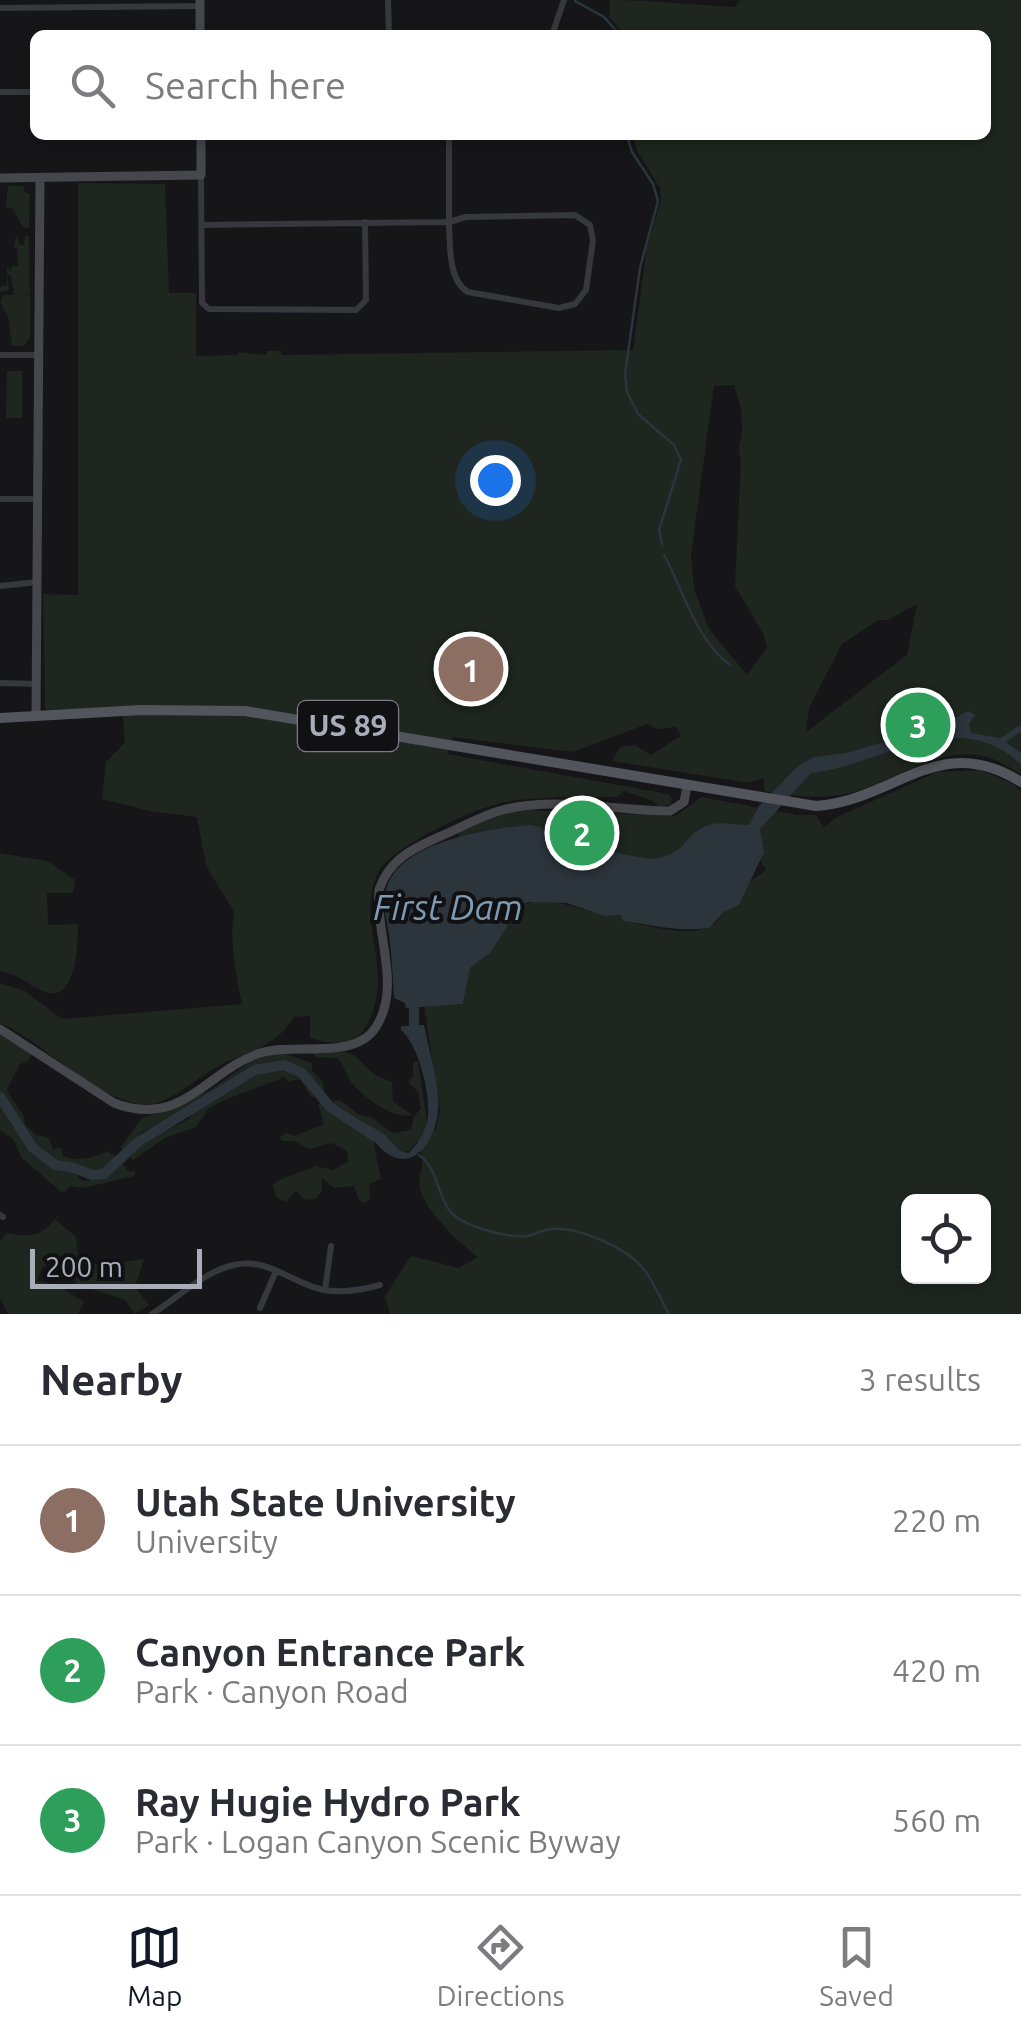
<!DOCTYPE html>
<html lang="en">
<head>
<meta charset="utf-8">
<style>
	:root { --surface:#fff; --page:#f7f7f7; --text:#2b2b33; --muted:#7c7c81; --line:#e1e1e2; --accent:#111827 }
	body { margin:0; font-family:Ubuntu,sans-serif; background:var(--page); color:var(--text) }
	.controls { position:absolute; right:30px; bottom:30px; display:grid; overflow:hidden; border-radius:15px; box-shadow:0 5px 15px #0003 }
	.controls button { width:90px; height:90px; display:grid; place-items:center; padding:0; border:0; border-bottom:2px solid var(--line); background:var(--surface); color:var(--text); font:50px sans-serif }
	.scale { position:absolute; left:30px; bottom:25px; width:172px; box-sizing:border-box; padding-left:10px; border:5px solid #a8adb8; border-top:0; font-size:28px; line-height:35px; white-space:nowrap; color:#a8adb8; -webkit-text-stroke:8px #111113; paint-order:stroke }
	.you { position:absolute; left:495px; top:480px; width:35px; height:35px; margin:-25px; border:8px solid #fff; border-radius:50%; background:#1a73e8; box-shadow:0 0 0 15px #1a73e833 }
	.badge { display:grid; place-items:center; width:65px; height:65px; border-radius:50%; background:var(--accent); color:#fff; font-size:32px; font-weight:700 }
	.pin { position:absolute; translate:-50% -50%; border:5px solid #fff; box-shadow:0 2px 10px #0006 }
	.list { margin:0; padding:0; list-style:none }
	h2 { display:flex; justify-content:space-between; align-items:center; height:130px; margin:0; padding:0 40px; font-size:42px }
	h2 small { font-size:32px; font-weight:400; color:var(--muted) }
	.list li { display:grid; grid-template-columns:65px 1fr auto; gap:30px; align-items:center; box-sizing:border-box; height:150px; padding:0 40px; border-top:2px solid var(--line) }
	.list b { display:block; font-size:38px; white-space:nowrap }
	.list p { margin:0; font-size:32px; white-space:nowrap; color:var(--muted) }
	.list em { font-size:32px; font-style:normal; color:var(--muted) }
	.icon { flex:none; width:55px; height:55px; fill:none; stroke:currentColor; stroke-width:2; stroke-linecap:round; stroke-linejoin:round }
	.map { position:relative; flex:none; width:1021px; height:1314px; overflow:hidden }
	.search { position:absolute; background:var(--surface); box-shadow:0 5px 15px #0003; left:30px; right:30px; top:30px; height:110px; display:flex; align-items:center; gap:25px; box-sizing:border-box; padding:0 35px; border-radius:15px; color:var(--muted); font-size:38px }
	.sheet { height:580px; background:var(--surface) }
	nav { display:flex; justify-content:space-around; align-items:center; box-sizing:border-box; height:140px; border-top:2px solid var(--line); background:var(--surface); font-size:28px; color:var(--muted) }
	nav a { display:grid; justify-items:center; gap:5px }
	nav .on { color:var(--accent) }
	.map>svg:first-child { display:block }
	.green { fill:#1e261f; fill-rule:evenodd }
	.water { fill:#2c353c }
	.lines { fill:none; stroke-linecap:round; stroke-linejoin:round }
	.stream { stroke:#2c353c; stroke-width:2.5 }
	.canal { stroke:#2c353c; stroke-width:6 }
	.river { stroke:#2c353c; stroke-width:10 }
	.street { stroke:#37383d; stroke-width:6 }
	.secondary { stroke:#45474d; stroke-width:9 }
	.primary { stroke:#53555c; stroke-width:10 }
	.labels { text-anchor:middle; stroke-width:8; stroke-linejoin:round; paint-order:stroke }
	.shield { fill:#111113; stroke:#7b7e86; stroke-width:2.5 }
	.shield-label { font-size:30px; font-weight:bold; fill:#a8adb8 }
	.water-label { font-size:35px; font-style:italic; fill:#7f9bb3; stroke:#111113 }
</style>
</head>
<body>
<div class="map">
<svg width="1021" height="1314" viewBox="0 0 1021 1314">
	<rect width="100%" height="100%" fill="#161618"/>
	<path class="green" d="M610,0c42,0 83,5 125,7l5,-7h281v774c-9,-5 -18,-11 -28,-15 -47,-19 -99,23 -143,34 -30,7 -56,3 -86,-2v-13l-16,5 -136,-22 8,-14 15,-2 16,10 30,-19 -5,-9 -19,2 -10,-5 -74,28 -120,-15 -6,17 221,40 4,5 -2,6 -11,1 -8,-6 -27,-9 -7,6c-36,0 -72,-1 -107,4 -30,4 -119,45 -132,72 -24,46 20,101 -13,155 -12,19 -37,16 -55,10v-22l-16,1c-19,31 -45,33 -75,49 -20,10 -38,28 -59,36 -48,16 -115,-61 -160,-79v-40l25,8 37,28 180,-15c-6,-30 -13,-60 -8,-92l-28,-46 -9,-49 -47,-6 -48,-12 4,-37 19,-19 -3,-35 -75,2 -2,-3 -2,-113 35,1v-412l87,1 4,109h27v63l41,-1 2,-3 27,3 1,-4h14v4l352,-5 14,-103 14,-47 -1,-12 -22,-36 -6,-17h354v-100h-361l-15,-17zM734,385c5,15 8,26 8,42 0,13 -6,20 -1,33l-6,126 29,49 3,12 -20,28 -38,-46 -15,-40 -3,-35 23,-168zM917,604l-10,51 -101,77 3,-24 33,-64 36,-24h10z
		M8,186h15l2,6 5,2 -1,34 -6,-1 -11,-19h-6z
		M29,235l1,59 -9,1h9v43l-6,8h-12l-4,-29 -8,-15 3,-7h11l-3,-20h-4l2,15 -9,2v-5l7,-2v-19l4,5 1,-5h6l-1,-18h-3l2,-12 4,9h4l1,-9z
		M7,371h15v47h-16z
		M981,770l32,14 8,8v522h-631l-5,-18 26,-40 48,12 19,-11c-17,-12 -54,-47 -58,-69 -3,-19 9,-21 -3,-47l-8,10 -9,2 -23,-18 -3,10 7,34 -12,5 1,14 -5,5 -6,-3 -5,-14 -20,2 -12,-10v13l-7,8 -10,1 -9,-10 -10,12 -10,-5 -3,-12c7,-8 31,-13 43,-19l16,4 16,-8 -1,-11 -16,-8 -21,6 -16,-8h-12l-2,-4 7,-4 8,3 29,-12 -6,-20 22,-4 19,15 12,2 22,16 18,-3 3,-14 7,-7 -3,-17 -10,-10 5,-6v-14l5,-1 10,69h8l4,-20 -16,-104 39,-2 7,-36 21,-16 29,-46c33,-16 67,12 100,9l3,6c30,4 82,25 101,-9l15,-7 10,-23 17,-12 -7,-12 -94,6 -204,-25 -4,-7 47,-19 22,-3 149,6 27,-19 96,18h18l8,13 11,-10 102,-46zM908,1202h76v74h-76z
		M0,853l47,8 28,19 -2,13h-26l1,32 30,-1c0,17 -1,83 -35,67 -16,-7 -25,-17 -43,-20z
		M0,1034l32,20 -5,8 -7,2 -13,25c3,13 18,21 18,35l11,11 13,3 4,11 8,-1 2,8c13,6 33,2 44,-5l8,5c-12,22 -30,15 -50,7l-3,1v4l14,6 6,7 19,-2 21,-16 7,9 6,-1 -1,5 -51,12 -13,-2 -5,6 -5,-1 -38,-33 -9,-19 -13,-9z
		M311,1051l35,1 9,4 20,19 17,7 1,19 19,14c-17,5 -45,-16 -57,-28 -7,-7 -11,-20 -17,-29l-22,-1z
		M283,1053l29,10v8l11,11 1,9 -12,7 -12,-19 -12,3 -3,-5 -63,24 -13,7 -13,19 -31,11 -32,22 -3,-2 8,-13 51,-26 8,-11 35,-22 -3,-3 -35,23 -52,26 -16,17 -6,-1 22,-30 32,-9 38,-20 42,-30z
		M55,1219l21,18 3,24 22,4 43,-6 -9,28 14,18 -14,9 -10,-14 -48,-16 -14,-20 -21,3 -5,14 24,6 23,15 -6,12h-70l-8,-16v-56l6,-9c24,4 33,5 49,-14z"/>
	<path class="water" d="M968,711l7,4 -6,9 2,9 29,5 21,15v11c-67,-60 -137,1 -210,9l-51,56 4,23 -25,53 -15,7 -15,16c-36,4 -54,-3 -86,-7l-3,-6 -16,1 -37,-13 -39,-1 -8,4 -29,46 -21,16 -7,36 -57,4 -1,-5 -11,-5c-1,-18 -2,-37 -4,-55 -1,-16 -7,-30 -5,-46 5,-55 102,-68 145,-72l10,2 22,16 88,16c37,-3 33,-24 56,-33 14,-6 29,0 43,-1l10,-19 39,-40 16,-9 32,-4 42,-12 37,-18 24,-2z
		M424,1025c5,27 16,59 14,86 -3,29 -24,64 -54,40 -9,-7 -17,-22 -24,-31l24,14 16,17 9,2c9,-10 18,-23 19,-37 2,-24 -9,-70 -27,-86v-4z"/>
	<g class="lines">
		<path class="stream" d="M575,1l29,16 16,18
			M627,135l5,17 21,32 5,17 -18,67 -15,106 2,18 11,22 36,31 7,15 -22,70 3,14
			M664,555c21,38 30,82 66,110
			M419,1155c22,15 17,50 40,64 17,10 49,19 68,17 8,-1 15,-6 23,-7 26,-3 66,15 86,32 15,13 23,36 33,53"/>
		<path class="canal" d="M999,743l20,-14"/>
		<path class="river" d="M414,997v38
			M0,1097l33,51 22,17 16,2 21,8 12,-1 34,-32 117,-72 29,-5 18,8 28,34 46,30"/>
		<path class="street" d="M388,0l1,35
			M0,8l200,-2
			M552,35l12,-35
			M0,92h35
			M201,175l1,128 7,6 147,1 10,-10 -1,-78
			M201,225l248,-3 17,-5 109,-2 15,10 3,15 -7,50 -11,14 -16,4 -91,-16c-20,-11 -18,-48 -19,-70v-87
			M0,355h38
			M0,499h37
			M0,586l38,-4
			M0,683l36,1
			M0,1215l3,2
			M325,1290l6,-44
			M260,1308l16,-37
			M152,1314c25,-16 53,-43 82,-49 34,-8 59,19 90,25 19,3 38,0 56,-5"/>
		<path class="secondary" d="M200,0v35
			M0,178l201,-3v-40
			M36,716l4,-538
			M0,1029l114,74c68,26 92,-32 146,-50 35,-11 95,8 116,-26 26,-41 -1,-93 3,-137 10,-31 35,-42 62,-54 19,-8 38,-19 58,-25 53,-16 116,0 171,0l14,-9 3,-16"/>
		<path class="primary" d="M0,718l141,-8 104,1 571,95c80,-6 123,-76 205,-24"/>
	</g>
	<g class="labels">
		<rect class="shield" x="298" y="701" width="100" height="50" rx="8"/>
		<g class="shield-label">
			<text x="348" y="736">US 89</text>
		</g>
		<g class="water-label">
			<text x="448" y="920">First Dam</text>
		</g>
	</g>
</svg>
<div class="controls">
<button><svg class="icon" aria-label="locate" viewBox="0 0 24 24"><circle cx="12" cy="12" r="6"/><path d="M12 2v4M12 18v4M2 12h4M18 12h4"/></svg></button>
</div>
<div class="scale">200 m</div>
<div class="you"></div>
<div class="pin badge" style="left:471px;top:669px;background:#8d6e63">1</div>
<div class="pin badge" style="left:582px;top:833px;background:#2e9e5b">2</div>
<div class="pin badge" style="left:918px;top:725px;background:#2e9e5b">3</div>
<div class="search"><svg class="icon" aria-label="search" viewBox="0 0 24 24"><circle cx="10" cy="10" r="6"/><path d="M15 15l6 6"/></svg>Search here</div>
</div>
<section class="sheet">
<h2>Nearby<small>3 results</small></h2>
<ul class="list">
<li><span class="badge" style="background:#8d6e63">1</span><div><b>Utah State University</b><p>University</p></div><em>220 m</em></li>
<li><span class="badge" style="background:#2e9e5b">2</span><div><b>Canyon Entrance Park</b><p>Park · Canyon Road</p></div><em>420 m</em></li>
<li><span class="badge" style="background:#2e9e5b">3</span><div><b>Ray Hugie Hydro Park</b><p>Park · Logan Canyon Scenic Byway</p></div><em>560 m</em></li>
</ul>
</section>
<nav>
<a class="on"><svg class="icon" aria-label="map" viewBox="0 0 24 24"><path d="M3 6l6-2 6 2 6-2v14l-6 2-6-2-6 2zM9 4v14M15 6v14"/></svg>Map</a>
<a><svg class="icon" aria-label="directions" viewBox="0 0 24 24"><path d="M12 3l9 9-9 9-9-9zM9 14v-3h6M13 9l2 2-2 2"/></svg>Directions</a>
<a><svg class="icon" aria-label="saved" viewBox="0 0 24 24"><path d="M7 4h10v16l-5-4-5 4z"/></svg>Saved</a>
</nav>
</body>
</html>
